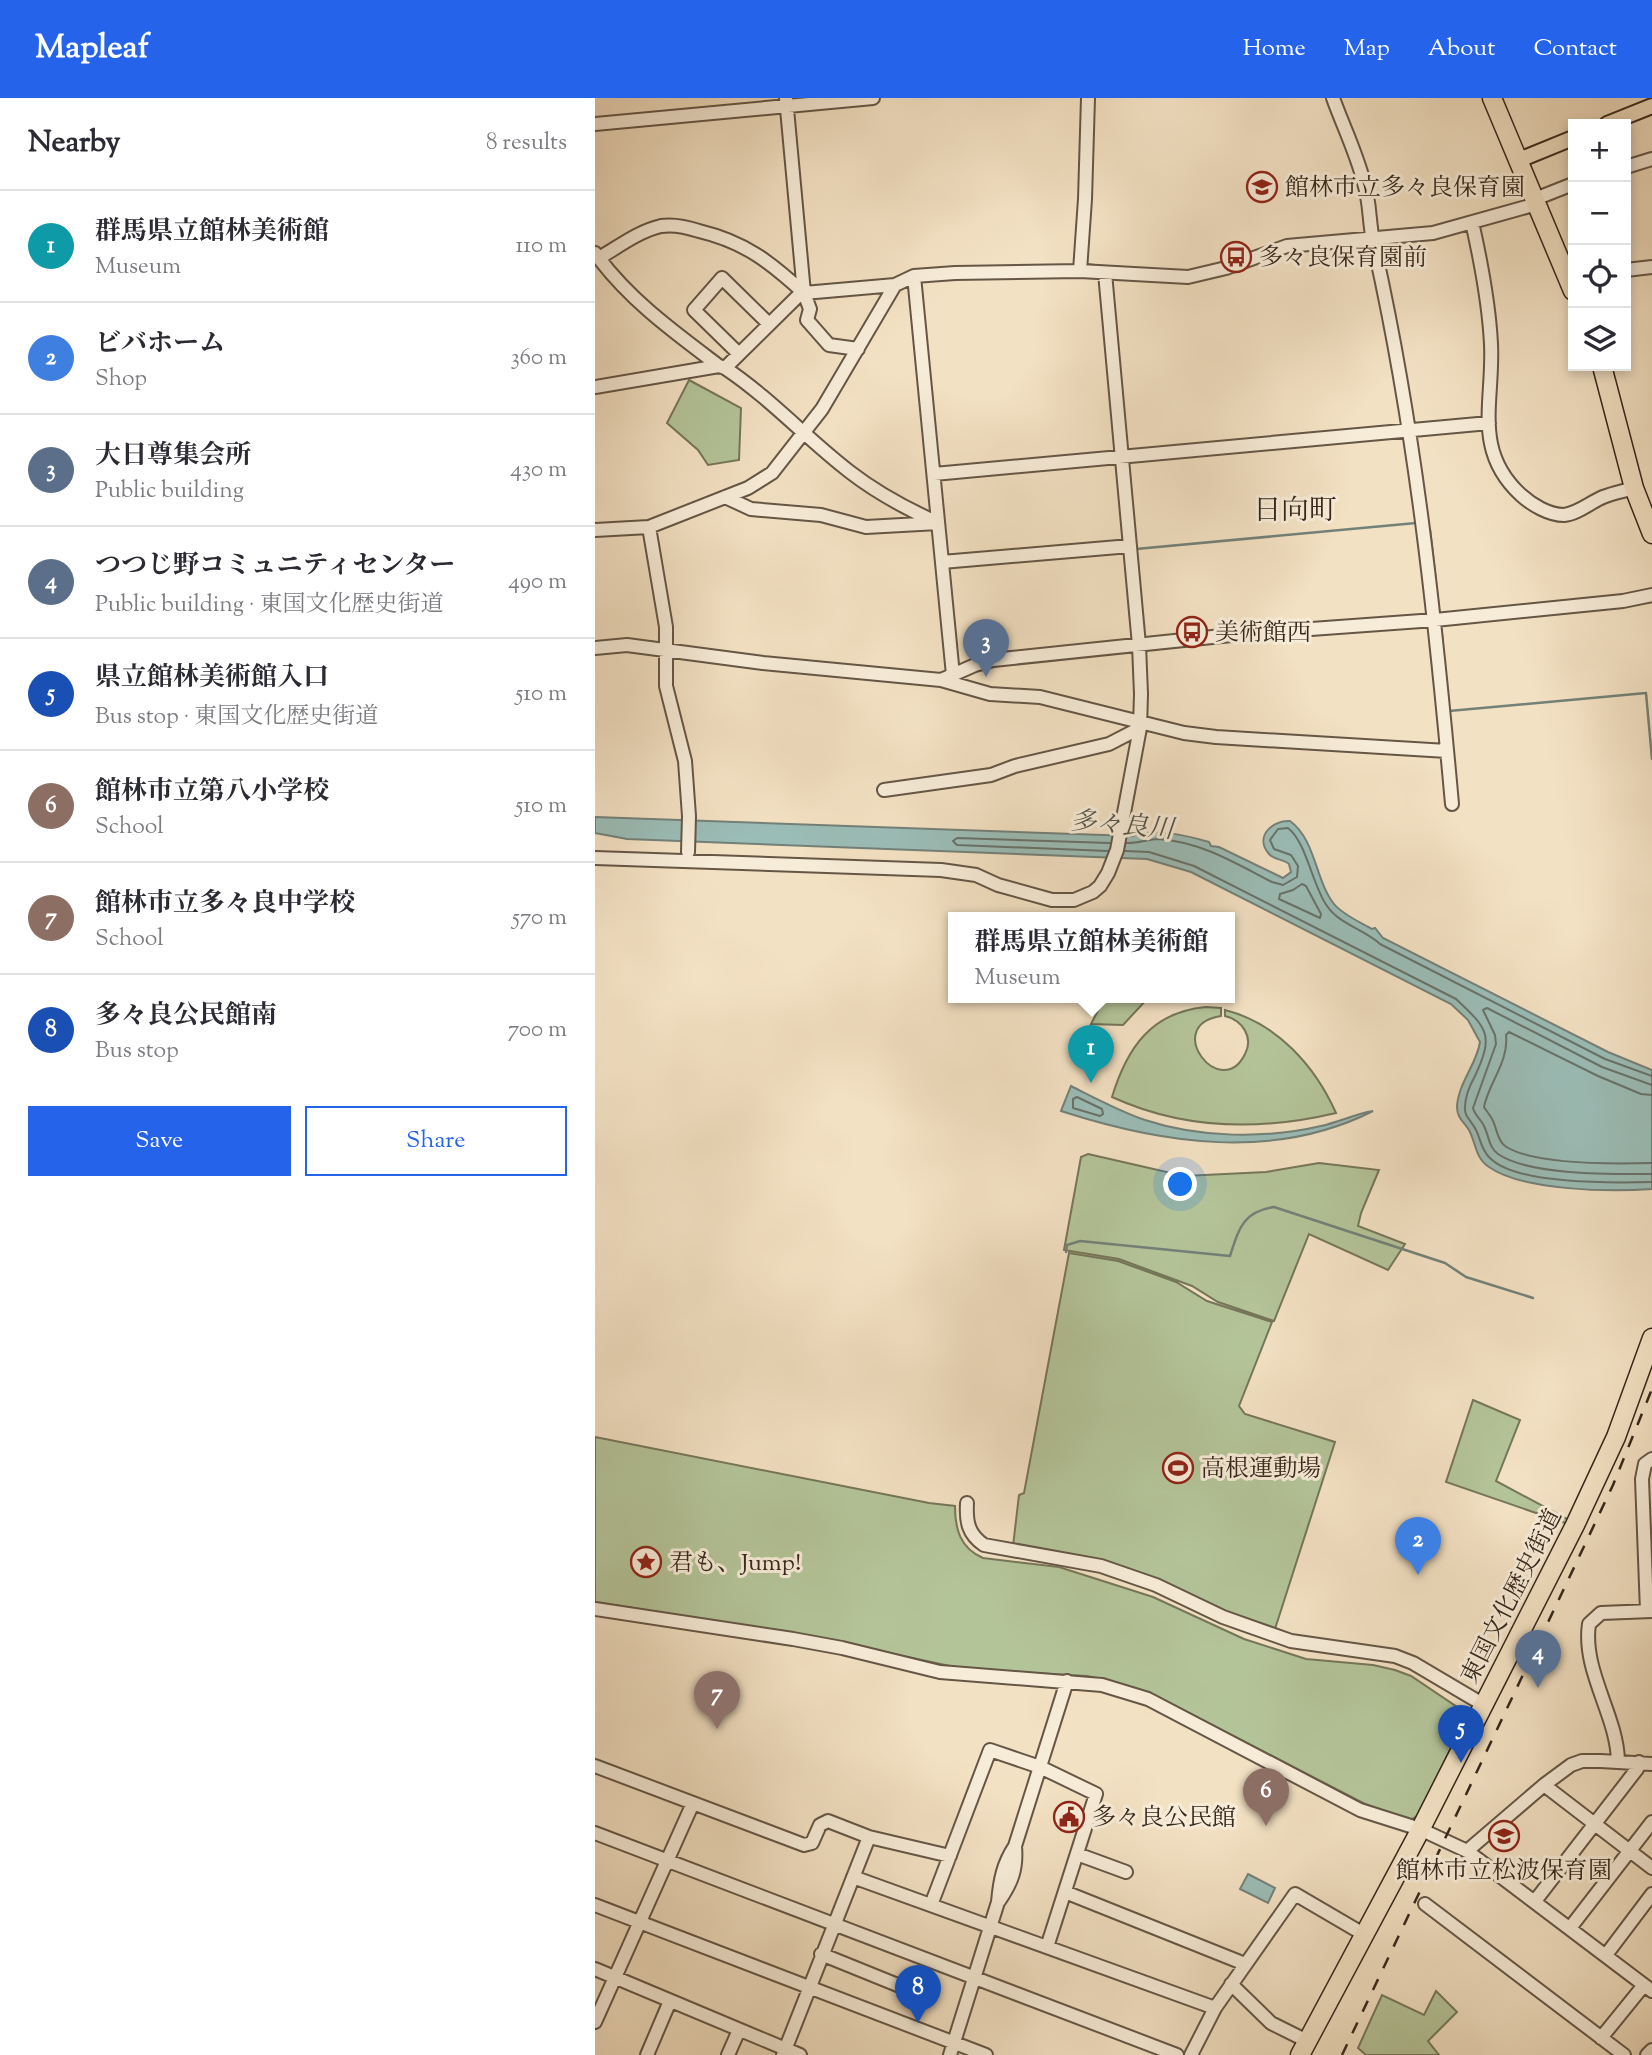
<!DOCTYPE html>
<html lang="en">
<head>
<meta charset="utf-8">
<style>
	:root { --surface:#fff; --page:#f2f2f3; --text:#2b2b33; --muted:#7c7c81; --line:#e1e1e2; --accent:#2563eb }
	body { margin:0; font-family:"Sorts Mill Goudy","Noto Serif JP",serif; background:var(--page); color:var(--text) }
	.controls { position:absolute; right:21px; top:21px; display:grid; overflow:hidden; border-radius:0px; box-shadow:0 4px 10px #0003 }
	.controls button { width:63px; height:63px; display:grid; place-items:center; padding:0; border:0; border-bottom:2px solid var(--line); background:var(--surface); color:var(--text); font:35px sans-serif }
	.you { position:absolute; left:586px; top:1087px; width:24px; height:24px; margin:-18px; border:5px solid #fff; border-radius:50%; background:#1a73e8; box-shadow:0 0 0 10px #1a73e833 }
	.badge { display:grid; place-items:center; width:46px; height:46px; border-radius:50%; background:var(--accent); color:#fff; font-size:23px; font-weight:700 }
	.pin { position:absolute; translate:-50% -58px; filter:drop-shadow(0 2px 4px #0008) }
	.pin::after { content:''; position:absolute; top:37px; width:24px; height:21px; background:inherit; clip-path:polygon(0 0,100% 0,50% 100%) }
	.popup { position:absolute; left:353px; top:814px; width:287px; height:91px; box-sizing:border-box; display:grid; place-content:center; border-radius:0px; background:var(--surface); filter:drop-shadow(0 2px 5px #0005); font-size:23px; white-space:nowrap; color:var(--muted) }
	.popup b { font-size:26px; color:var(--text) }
	.popup::after { content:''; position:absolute; left:50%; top:100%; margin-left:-14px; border:14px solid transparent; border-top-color:var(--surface) }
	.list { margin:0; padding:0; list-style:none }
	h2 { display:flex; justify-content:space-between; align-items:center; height:91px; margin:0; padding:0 28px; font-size:30px }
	h2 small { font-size:23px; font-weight:400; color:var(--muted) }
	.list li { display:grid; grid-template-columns:46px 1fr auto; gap:21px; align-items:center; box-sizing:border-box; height:112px; padding:0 28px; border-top:2px solid var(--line) }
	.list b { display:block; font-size:26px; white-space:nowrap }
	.list p { margin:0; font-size:23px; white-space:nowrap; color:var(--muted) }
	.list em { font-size:23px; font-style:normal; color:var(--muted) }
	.actions { display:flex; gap:14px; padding:21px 28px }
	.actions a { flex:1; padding:16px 0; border:2px solid var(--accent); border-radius:0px; text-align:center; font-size:24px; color:var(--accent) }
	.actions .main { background:var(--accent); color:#fff }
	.icon { flex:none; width:38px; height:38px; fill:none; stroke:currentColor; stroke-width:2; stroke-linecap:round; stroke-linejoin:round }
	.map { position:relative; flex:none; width:1057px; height:1957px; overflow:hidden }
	header { display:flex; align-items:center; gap:42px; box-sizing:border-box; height:98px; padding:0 35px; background:var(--accent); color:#fff }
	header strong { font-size:33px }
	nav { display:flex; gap:38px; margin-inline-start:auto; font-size:24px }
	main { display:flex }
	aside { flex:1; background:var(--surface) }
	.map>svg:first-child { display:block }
	.green { fill:#b4c499; stroke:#75765a; stroke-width:2 }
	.water { fill:#9bbdb7; stroke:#738179; stroke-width:2 }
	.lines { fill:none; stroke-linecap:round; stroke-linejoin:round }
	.shore { stroke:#68726a; stroke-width:2 }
	.stream { stroke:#738179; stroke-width:2.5 }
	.minor-casing { stroke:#655646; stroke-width:16 }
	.major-casing { stroke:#36271c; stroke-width:18 }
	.highway-casing { stroke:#36271c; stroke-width:21 }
	.minor { stroke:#f7ecd8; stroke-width:12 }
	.major { stroke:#f3e1c3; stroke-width:14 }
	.highway { stroke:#f3e1c3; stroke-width:18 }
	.rail { stroke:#36271c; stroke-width:2.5; stroke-dasharray:12 12; stroke-linecap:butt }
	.labels { text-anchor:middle; stroke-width:6; stroke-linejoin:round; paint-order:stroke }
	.poi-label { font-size:24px; fill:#36271c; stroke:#f7ecd8; text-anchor:start }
	.street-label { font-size:24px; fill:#36271c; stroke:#f7ecd8 }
	.water-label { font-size:26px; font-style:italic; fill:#54544a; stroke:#f7ecd8 }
	.quarter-label { font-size:28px; fill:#36271c; stroke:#f7ecd8 }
</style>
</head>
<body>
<header>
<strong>Mapleaf</strong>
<nav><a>Home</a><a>Map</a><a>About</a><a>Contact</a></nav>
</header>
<main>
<aside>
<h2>Nearby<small>8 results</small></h2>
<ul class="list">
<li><span class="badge" style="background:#0f9aa8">1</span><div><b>群馬県立館林美術館</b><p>Museum</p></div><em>110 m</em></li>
<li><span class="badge" style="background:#3f7fe0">2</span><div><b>ビバホーム</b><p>Shop</p></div><em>360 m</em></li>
<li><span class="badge" style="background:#5c6f8a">3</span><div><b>大日尊集会所</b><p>Public building</p></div><em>430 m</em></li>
<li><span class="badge" style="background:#5c6f8a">4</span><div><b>つつじ野コミュニティセンター</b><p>Public building · 東国文化歴史街道</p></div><em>490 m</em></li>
<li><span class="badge" style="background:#1a4fb4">5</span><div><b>県立館林美術館入口</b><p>Bus stop · 東国文化歴史街道</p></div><em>510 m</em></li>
<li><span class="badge" style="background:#8d6e63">6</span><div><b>館林市立第八小学校</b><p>School</p></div><em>510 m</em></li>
<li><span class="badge" style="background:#8d6e63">7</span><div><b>館林市立多々良中学校</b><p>School</p></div><em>570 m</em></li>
<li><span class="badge" style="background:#1a4fb4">8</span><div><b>多々良公民館南</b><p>Bus stop</p></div><em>700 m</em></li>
</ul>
<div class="actions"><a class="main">Save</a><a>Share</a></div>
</aside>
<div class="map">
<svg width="1057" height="1957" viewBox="0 0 1057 1957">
	<rect width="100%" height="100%" fill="#f3e1c3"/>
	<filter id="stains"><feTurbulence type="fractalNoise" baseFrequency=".00286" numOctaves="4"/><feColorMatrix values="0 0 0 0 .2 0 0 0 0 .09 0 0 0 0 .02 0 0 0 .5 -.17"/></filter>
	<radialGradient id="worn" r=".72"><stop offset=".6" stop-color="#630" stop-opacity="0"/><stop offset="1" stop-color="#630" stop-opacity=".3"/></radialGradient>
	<path class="green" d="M94,282l52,28 -2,52 -31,5 -10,-15 -31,-27z
		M510,899h44l-26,28 -32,-1z
		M611,909l15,1v8c-60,9 0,87 24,38 9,-17 -3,-34 -20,-38v-6c52,13 90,56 111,103 -76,18 -152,17 -224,-16 15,-49 39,-85 94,-90z
		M493,1056l96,22 82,-4 53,-9 60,7 -18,43 -3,13 47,18 -17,26 -79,-36 -35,87 -56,-19 -26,-16 -73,-27 -55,-9 17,-93z
		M474,1155l49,8 58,21 31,19 65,21 -33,84 6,8 90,28 -61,190c-40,-12 -76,-34 -114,-50 -47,-20 -97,-29 -147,-36l6,-51 5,-2z
		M878,1302l47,20 -24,61 73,39 -1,4 -122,-42z
		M0,1339l334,66 26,3c0,23 5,42 28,52l76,9 94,30 91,42 62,20 67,6 22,5 16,6 49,33 4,13 -47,94 -7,4 -45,-16 -207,-107 -40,-14 -31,-7 -123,-7 -150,-32 -219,-35z
		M841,1893l21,21 -29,29 11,14h-73l-8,-7 24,-53 42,20z"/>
	<path class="water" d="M0,719l537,19c23,-8 53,-1 77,6l2,4 8,1 64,31 8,-6 -2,-8c-6,-5 -15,-4 -20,-10 -15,-17 3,-34 21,-33 26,19 25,59 44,83 9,11 26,18 38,25l3,-1 8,10 225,114 44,18v119c-41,3 -129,2 -163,-22 -14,-9 -13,-24 -20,-37 -5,-8 -12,-12 -12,-23 1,-24 20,-43 23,-65l-12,-22 -17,-16 -260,-132 -44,-13 -520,-20 -32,-6z
		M476,988c24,12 48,25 74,34 55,18 120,19 176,6 18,-4 34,-12 52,-15 -99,50 -210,33 -312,0z
		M653,1776l27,14 -7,15 -28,-14z"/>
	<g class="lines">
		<path class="shore" d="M531,745c12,1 21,-4 33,-4 42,3 76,24 113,43l11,3 14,-8 1,-11 -7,-11 -17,-6 -4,-9 8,-11 10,-1c19,15 24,57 39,78 12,18 38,24 53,38l225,115 47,17
			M513,753l-151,-6 -4,-4 4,-3 153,5
			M530,753l24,1 45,14 262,133c32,30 38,36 19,77 -5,9 -10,20 -10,31 -1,10 7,14 11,23 5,10 5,20 14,28 26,27 126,25 162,24
			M707,786l4,2 15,28 -1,4 -41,-19 1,-5 13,-4z
			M1057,987l-50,-18 -115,-59 -4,2 12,25 1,9 -23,64c2,8 8,11 11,18 5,10 5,22 14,28 32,22 116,20 154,20
			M1057,997l-11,-1 -43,-18 -89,-44 -3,3c3,27 -17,47 -22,72 3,5 7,9 9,14 4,8 4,19 12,25 28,19 112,18 147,17
			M482,999l25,12 1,5 -3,2 -27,-8v-9z"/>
		<path class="stream" d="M490,166l24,3
			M835,432l9,80
			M541,451l280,-26
			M846,527l2,21
			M854,613l197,-18 6,66
			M471,1154l1,-7 13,-4 150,15c9,-28 13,-44 44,-49l171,56 21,14 67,21"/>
		<g class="minor-casing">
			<path id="minor" d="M191,0l18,195 6,16 -3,11 22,25 29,4
				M738,0c10,28 24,56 31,85 6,18 5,39 9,58 42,185 62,374 79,563
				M0,26l278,-26
				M1031,69l26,-8
				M940,101l38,-15
				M877,124c9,40 17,81 19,122 3,57 -19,106 30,151 11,10 28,20 43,20 13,-1 27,-13 39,-18 10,-4 21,-6 31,-9
				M0,155c33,46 79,79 124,113l6,2 72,-71 7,-4 91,-8
				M4,160c19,-11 40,-27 62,-32 13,-2 26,1 38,5 46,11 71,31 105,62
				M1031,172l26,-3
				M485,173l5,-72 3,-101
				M319,178l39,399
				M144,256l-45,-44 28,-32 47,46
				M130,270c45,30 82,71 125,104 27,21 57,37 88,51
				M0,289l124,-21
				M339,376l555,-51
				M130,399l26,12 70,6 45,12 72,-4
				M54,429l17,100v59l19,75 4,55 -1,36
				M0,432l54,-3 99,-39 24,-15 50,-64 73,-124 19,-9 41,-3 125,-2 108,6 38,-9 61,-22 146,-13 104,-29
				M347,464l188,-16
				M0,550l32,-3 136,18 178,17 34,-15 18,-5 248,-26 194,-14 188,-19 29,-6
				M346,582l49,14 50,3 144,36 32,4 231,14
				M289,692l107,-15 24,-9 94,-22 31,-16
				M0,760l346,12 35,5 22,10 54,15h22l19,-8 7,-6 8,-13 9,-23 23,-122 1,-34 -2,-49 -34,-372
				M372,1405c-1,19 1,31 17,42l117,21 55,19 67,32 68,24 104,15 18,7 71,42
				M0,1511l198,30 49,9 98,24 162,13 46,14 212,111 60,19 47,22 185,140
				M1052,1513l-5,-132 3,-15 7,-5
				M1023,1663c-1,-46 -36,-90 -29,-137l12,-11 51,-2
				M0,1668l209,79 8,-2 8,-18 8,-4 41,16 81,19
				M949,1687l108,83
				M0,1735l582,222
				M872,1753l77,-66 27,-20 11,-4h19l51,3
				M482,1756l49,18
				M258,1779l362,131
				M470,1794l180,72
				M404,1803c13,-19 18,-32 16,-55
				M940,1803l102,-132 2,-7
				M830,1806l199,151
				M0,1807l391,150
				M336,1807l59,-155 50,17 56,27 -49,153
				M975,1830l82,-106
				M226,1856l79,32
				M1011,1857l46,-61
				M0,1871l205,86
				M636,1886l40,39 36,18
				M0,1924l98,-219
				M1006,1940l43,-53
				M52,1957l23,-54
				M133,1957l11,-25
				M188,1957l86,-218
				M355,1957l48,-153c2,-22 5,-38 17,-56l52,-165
				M596,1957l24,-47 80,-114 70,41
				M1052,1957l5,-5"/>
		</g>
		<g class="major-casing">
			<path id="major" d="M1012,26l45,-18
				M924,62l54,-22"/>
		</g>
		<g class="highway-casing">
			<path id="highway" d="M897,0l81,193
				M1007,268l32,122 18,46
				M705,1957l116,-217 159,-313 41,-88 36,-99"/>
		</g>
		<use href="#minor" class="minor"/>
		<use href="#major" class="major"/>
		<use href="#highway" class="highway"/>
		<path class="rail" d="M747,1957l228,-479 43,-91 39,-96"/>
	</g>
	<defs>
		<g id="school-ring" transform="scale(1.575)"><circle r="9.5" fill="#f7ecd8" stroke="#8f2418" stroke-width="1.5"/><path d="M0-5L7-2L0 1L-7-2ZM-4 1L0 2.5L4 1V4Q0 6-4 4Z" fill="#8f2418"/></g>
		<g id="bus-ring" transform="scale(1.575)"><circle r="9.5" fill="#f7ecd8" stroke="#8f2418" stroke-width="1.5"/><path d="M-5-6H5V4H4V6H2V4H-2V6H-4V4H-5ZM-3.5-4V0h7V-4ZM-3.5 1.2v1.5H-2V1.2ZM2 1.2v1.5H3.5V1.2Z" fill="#8f2418"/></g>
		<g id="stadium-ring" transform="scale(1.575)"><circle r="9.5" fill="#f7ecd8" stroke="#8f2418" stroke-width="1.5"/><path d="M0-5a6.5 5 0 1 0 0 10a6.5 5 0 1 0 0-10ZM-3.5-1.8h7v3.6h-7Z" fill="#8f2418"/></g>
		<g id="sight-ring" transform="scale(1.575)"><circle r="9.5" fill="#f7ecd8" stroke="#8f2418" stroke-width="1.5"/><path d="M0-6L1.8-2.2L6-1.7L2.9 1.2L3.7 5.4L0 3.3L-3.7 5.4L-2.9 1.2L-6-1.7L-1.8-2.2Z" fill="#8f2418"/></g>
		<g id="civic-ring" transform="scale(1.575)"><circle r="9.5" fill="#f7ecd8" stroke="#8f2418" stroke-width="1.5"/><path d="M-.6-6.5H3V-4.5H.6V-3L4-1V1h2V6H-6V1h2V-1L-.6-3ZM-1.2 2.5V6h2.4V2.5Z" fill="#8f2418"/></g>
	</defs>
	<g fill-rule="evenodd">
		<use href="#school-ring" x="667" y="89"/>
		<use href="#bus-ring" x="641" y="159"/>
		<use href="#bus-ring" x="597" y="534"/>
		<use href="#stadium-ring" x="583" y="1370"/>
		<use href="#sight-ring" x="51" y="1464"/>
		<use href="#civic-ring" x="474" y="1719"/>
		<use href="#school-ring" x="909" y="1738"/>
	</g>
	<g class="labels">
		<g class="poi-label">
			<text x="690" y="97">館林市立多々良保育園</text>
			<text x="664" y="167">多々良保育園前</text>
			<text x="620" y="542">美術館西</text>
			<text x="606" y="1378">高根運動場</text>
			<text x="74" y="1472">君も、Jump!</text>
			<text x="497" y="1727">多々良公民館</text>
			<text x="909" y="1780" text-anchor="middle">館林市立松波保育園</text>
		</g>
		<g class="street-label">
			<text transform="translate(916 1498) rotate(-63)" y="8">東国文化歴史街道</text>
		</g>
		<g class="water-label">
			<text transform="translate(527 726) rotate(5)" y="9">多々良川</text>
		</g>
		<g class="quarter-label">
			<text x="700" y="421">日向町</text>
		</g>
	</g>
	<rect width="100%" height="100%" filter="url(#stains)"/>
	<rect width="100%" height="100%" fill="url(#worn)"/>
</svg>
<div class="controls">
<button>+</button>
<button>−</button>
<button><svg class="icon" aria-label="locate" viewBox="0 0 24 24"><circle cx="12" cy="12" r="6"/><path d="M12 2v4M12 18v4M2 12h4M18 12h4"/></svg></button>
<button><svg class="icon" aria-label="layers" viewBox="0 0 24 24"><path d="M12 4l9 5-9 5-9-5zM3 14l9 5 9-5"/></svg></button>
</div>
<div class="you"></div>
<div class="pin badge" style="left:496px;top:985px;background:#0f9aa8">1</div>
<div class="popup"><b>群馬県立館林美術館</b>Museum</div>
<div class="pin badge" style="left:823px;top:1477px;background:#3f7fe0">2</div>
<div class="pin badge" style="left:391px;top:579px;background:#5c6f8a">3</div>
<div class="pin badge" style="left:943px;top:1590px;background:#5c6f8a">4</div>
<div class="pin badge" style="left:866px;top:1665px;background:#1a4fb4">5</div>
<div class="pin badge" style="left:671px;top:1728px;background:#8d6e63">6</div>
<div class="pin badge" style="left:122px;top:1631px;background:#8d6e63">7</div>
<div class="pin badge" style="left:323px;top:1925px;background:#1a4fb4">8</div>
</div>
</main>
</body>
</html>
